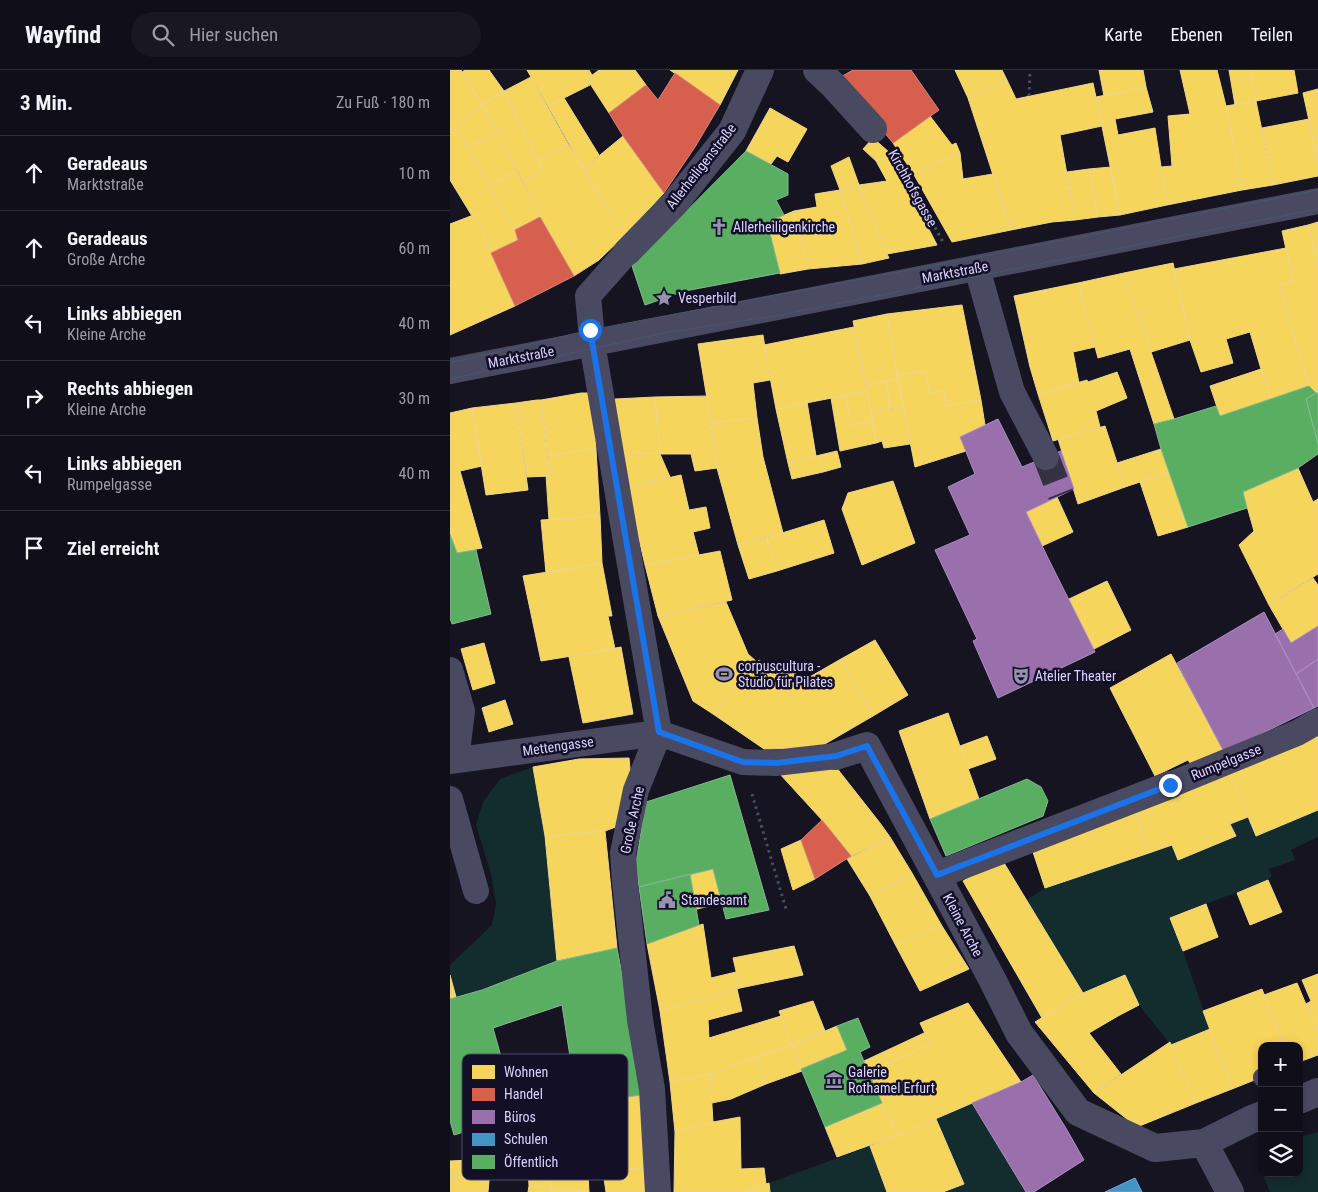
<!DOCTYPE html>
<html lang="de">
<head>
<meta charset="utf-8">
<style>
	:root { --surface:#100f19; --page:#191822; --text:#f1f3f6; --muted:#9c9ca2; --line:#302f38 }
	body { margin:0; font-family:"Roboto Condensed",sans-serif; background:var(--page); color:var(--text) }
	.controls { position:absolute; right:15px; bottom:15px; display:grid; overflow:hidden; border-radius:10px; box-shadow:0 2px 8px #0003 }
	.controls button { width:45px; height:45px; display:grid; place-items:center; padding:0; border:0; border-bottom:1px solid var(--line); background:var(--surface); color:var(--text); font:25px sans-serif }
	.stop { position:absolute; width:15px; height:15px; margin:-11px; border:4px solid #1a73e8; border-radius:50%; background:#fff }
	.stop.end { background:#1a73e8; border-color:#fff; box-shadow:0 1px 5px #0008 }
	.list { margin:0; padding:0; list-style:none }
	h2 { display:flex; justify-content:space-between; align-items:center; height:65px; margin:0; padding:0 20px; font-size:21px }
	h2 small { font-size:16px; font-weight:400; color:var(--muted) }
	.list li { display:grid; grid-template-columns:32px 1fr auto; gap:15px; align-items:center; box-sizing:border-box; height:75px; padding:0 20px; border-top:1px solid var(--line) }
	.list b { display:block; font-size:19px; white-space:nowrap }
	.list p { margin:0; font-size:16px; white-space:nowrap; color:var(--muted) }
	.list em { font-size:16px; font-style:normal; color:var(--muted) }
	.icon { flex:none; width:28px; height:28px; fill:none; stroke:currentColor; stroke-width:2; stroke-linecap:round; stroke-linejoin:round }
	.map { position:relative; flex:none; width:868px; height:1122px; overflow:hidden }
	header { display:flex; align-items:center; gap:30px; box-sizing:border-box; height:70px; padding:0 25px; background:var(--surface); border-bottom:1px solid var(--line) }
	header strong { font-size:24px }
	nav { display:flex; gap:28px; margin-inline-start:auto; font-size:18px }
	.search { width:350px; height:45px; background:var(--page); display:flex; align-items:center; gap:12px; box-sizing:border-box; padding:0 18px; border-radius:28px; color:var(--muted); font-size:19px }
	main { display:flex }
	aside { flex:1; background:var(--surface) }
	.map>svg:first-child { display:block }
	.green { fill:#132c2d }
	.homes { fill:#f6d55c; stroke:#edd58d }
	.shops { fill:#d6604d; stroke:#d78382 }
	.offices { fill:#9970ab; stroke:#ac8ec4 }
	.schools { fill:#4393c3; stroke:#70a6d5 }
	.public { fill:#5aae61; stroke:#80b990; fill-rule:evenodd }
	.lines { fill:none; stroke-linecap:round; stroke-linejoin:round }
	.pedestrian-tunnel { stroke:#333142; stroke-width:26; stroke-dasharray:26 13; stroke-linecap:butt }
	.path { stroke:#44505f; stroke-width:3; stroke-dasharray:2.5 4; stroke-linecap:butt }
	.service { stroke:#4a4962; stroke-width:18 }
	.pedestrian { stroke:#4a4962; stroke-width:26 }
	.minor { stroke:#4a4962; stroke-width:28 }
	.tram { stroke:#43596b; stroke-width:1 }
	.route { stroke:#1a73e8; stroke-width:6 }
	.labels { text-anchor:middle; stroke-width:5; stroke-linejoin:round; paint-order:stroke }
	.street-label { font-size:14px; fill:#d9d4ff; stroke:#130f26 }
	.poi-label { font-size:14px; fill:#d9d4ff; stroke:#130f26; text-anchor:start }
	.key { fill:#130f26; stroke:#4e4a67; stroke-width:1 }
	.key-label { font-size:14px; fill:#d9d4ff }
</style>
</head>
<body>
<header>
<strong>Wayfind</strong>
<div class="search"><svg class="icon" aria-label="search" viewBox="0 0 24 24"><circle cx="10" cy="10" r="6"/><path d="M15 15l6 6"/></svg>Hier suchen</div>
<nav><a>Karte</a><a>Ebenen</a><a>Teilen</a></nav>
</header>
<main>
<aside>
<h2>3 Min.<small>Zu Fuß · 180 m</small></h2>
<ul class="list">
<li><svg class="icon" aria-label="ahead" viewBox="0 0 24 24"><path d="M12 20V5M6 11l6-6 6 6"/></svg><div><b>Geradeaus</b><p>Marktstraße</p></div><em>10 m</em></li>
<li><svg class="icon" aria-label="ahead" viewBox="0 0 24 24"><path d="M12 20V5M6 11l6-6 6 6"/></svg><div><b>Geradeaus</b><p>Große Arche</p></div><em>60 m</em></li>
<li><svg class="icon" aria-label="left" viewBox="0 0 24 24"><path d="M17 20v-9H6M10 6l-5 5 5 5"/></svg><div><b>Links abbiegen</b><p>Kleine Arche</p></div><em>40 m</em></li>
<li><svg class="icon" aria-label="right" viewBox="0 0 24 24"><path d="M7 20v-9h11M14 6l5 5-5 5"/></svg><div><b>Rechts abbiegen</b><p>Kleine Arche</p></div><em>30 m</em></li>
<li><svg class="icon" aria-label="left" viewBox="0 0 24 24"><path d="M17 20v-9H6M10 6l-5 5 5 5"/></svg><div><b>Links abbiegen</b><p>Rumpelgasse</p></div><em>40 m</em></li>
<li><svg class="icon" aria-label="arrive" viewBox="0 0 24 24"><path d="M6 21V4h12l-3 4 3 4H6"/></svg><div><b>Ziel erreicht</b></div></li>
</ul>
</aside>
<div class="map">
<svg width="868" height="1122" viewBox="0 0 868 1122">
	<rect width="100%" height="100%" fill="#161421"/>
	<path class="green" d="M83,697l12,69 12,125 -75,29 -26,7 -6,-22v-10l42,-40 4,-21 -5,-30 -15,-49 7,-23 17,-23z
		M868,740v27l-27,13 4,10 -26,9 3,7 -4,4 -98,38 13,33 27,78 -39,16 -32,-40 -14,-30 -42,18 -56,-93 18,-12 127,-43 6,14 57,-22 -4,-13 17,-7 8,19z
		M522,1033l54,89h-83l21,-8 -28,-65z
		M868,1062v60h-48l-8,-19h37v-36z
		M420,1076l17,46h-117l-1,-9z"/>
	<path class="homes" d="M0,0h11l21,35 -27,22 60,103 3,10 -27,13 -15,-39 -4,2 -22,-36z
		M15,0h24l15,21 -22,14 -20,-33z
		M77,0h62l3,5 -5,4 3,6 -42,21z
		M149,0h36l11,15 -37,28 -22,-34z
		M220,0h68l-18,35z
		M505,0h47l5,10 -39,18z
		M649,0h44l3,17 -42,9z
		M730,0h37l9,36 16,84 -75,15 -6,-38 11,-1 -4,-50 22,-2z
		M779,0h21l6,31 -21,4z
		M800,0h44l4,23 -42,8z
		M81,7l37,67 -30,17 -34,-70z
		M557,10l9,19 77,-16 9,43 -42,9 15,85 -23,2 -41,8 -43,-132z
		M696,17l7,25 -38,7 3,16 37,-7 12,77 -47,10 -24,-118z
		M868,19v73l-15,-69z
		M54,21l38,78 -19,13 -25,-50 -16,-27z
		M114,28l35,57 -16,14 -35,-63z
		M806,31l17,84 -31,5 -16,-84z
		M32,35l16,27 -31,15 -12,-20z
		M320,38l37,21 -19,33 -11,-6 -6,8 -25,-13z
		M480,46l22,29 4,-2 4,10 -47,20 -20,-30z
		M859,49l9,43v14l-45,9 -11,-57z
		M48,62l19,39 -28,14 -22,-38z
		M173,66l41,57 -39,42 -42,-66z
		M423,68l17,15 -14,8 -13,-12z
		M118,74l57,91 -26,25 -25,16 -34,-59 -17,-35 19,-13 -4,-8z
		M440,83l47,92 -50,9 -28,-69 28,-4 -11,-20z
		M510,83l3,26 30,-5 18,56 -59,12 -39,-69z
		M399,87l10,28 -19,5 -9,-24z
		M661,97l9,48 -22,2 -9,-48z
		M639,99l9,48 -23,3 -8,-48z
		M67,101l23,46 -25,13 -26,-45z
		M409,115l28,69 2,4 -27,6 -22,-74z
		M390,120l22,74 -54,5 -14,-58 23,-4 -2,-13z
		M344,141l14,58 -28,5 -12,-52z
		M26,144l15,39 24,53 -65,29v-111z
		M868,152v45l-10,-42z
		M858,155l10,42v126h-2l-7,-7 -30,-101 14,-4 -11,-50z
		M836,178l7,33 -14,4 30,101 -38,14 -10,-31 -11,-37 -24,7 7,24 -32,9 -11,-32 -16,-71z
		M723,193l17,77 -39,12 -27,-79z
		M674,203l27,79 23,67 -20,5 -24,-75 -32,9 -20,-75z
		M628,213l17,64 -22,5 6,31 -41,11 -8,-27 -16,-71z
		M512,235l19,95 -35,6 -2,-15 -14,2 -4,-22 -29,4 -10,-61z
		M437,244l11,65 -32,6 -13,-64z
		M404,257l13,64 -91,18 -12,-64z
		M313,265l7,45 -17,3 4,35 -46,5 -13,-79z
		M811,299l10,31 -51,16 -10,-30z
		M476,301l4,22 14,-2 2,15 35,-6 4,25 -25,12 6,14 -51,16 -18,-92z
		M667,302l10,26 -31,13 4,16 -47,14 -15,-47 49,-14 1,2z
		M448,309l6,28 -14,2 -4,-28z
		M436,311l4,28 -19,4 -5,-28z
		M417,321l6,30 -22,4 -6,-30z
		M131,323h12l3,56 -48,6 -7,-55z
		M395,325l6,30 22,-4 3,22 -36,8 -9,-53z
		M257,326l10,72 -22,3 -4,-17h-31l-5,-57z
		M205,327l5,57 -38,-2 -7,-53z
		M87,330h4l9,76 -23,1 -11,-74z
		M357,332l9,54 -28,7 -12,-54z
		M66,333l12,87 -42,5 -14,-87z
		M454,337l6,37 -26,4 -2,-7 -6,2 -5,-30z
		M22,338l10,58 -22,5 22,77 -25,5 -7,-19v-121z
		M307,348l6,39 20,76 -45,12 -21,-77 -6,-45z
		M655,356l20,61 -47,17 -20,-65z
		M146,379l4,67 -51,4 -3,-45 4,1 -2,-21z
		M711,379l9,23 -45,15 -8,-24z
		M387,381l4,16 -18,5 -3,-17z
		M172,382l38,2 10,23 -43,10z
		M370,385l3,17 -31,7 -4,-16z
		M848,398l15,34 5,-3v75l-49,31 -30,-60 15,-14 -11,-39z
		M720,402l18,55 -30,9 -18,-54z
		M231,405l8,35 17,-3 4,21 -17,4 6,23 -54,10 -18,-78z
		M443,411l22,62 -53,22 -20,-56 6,-16z
		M607,427l16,35 -31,14 -16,-34z
		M150,446l2,47 -56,10 -5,-53z
		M374,450l10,33 -57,18 -11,-33z
		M316,468l11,33 -28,8 -11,-34z
		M270,481l12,49 -74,16 -13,-51z
		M152,493l10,53h-4l7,33 -74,12 -18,-85z
		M863,508l5,7v41l-27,17 -22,-38z
		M657,511l24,49 -37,19 -25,-50z
		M276,532l22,52 9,8 -44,52 -20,-13 -35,-85z
		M425,570l33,55 -35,21 -32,-57z
		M34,573l11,40 -22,7 -12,-41z
		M171,577l12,67 -50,9 -14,-66z
		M721,584l53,98 -34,11 -2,-3 -33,16 -45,-88z
		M391,589l32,57 -55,32 -54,1 -51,-35 46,-54 17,15 5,-7 12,1 8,13z
		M55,630l8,24 -24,8 -7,-24z
		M498,643l31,86 -49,20 -31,-88z
		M868,664v76l-62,26 -26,-63z
		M537,666l9,23 -28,10 -8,-23z
		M179,688l2,22 -10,45 -16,6 -60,5 -12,-69 46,-8z
		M382,692l48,61 10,14 -39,19 -29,-36 -43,-47z
		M780,703l18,44 -18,7 6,12 -58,24 -6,-15 -23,8 -14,-43z
		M685,740l14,43 -104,35 -14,-42z
		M155,761l12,117 -60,13 -12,-125z
		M440,767l22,36 -42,23 -23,-37z
		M351,770l14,39 -22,11 -12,-41z
		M551,788l82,135 -41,25 -79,-137z
		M263,799l9,34 -25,6 -7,-35z
		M462,803l30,53 -47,18 -25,-48z
		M818,810l14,32 -32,13 -13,-32z
		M756,834l12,33 -35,14 -13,-33z
		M253,854l8,54 25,-6 4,16 -80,23 -13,-67z
		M492,856l27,43 -49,22 -25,-47z
		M344,876l9,29 -63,13 -7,-30z
		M868,904v59l-12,-29 5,-3 -9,-21z
		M0,905l6,22 -6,2z
		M675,905l14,30 -21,11 -29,17 32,41 -27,19 -59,-71 48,-29z
		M847,913l21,50v22l-19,7v-16h-15l-20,-51z
		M287,919l5,22 -34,9 1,18 72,-22 11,29 -82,29 -40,8 -10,-71z
		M812,919l22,57h-22v31l-30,12 -29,-78z
		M363,931l12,30 -33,14 -13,-34z
		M518,933l53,79 -123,53 -16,-32 -13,-31 61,-28 -10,-21z
		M387,956l10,24 -46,19 -9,-24z
		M760,959l22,60 -36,14 -25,-58z
		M474,963l6,11 -61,28 -5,-11z
		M720,972l26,61 -59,24 -43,-34z
		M342,975l10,26 -36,13 -10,-27z
		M306,987l10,27 -35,15 -19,4 -2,-29z
		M260,1004l3,48 -38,10 -5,-50z
		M192,1025l2,73 -41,4 -12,-71z
		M432,1033l16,32 -61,22 -12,-30z
		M290,1047l1,52 23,-1 2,16 -20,8h-72l1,-60 38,-10z
		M486,1049l28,65 -21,8h-56l-17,-46z
		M40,1089l-1,22 -39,-5v-15z
		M78,1096l22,3 2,20 -23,-3z
		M194,1098l3,24h-41l-3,-20z
		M100,1099l38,5 1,18 -37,-3z
		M0,1106l39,5 -1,11h-38z
		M319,1113l1,9h-24l20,-8z
		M79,1116l23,3 -1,3h-23z
		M102,1119l37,3h-38z"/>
	<path class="shops" d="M403,0h58l28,40 -46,33 -54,-65z
		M225,3l45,32 -25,42 -31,46 -41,-57 -14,-23 37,-28 12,15z
		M90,147l34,59 -59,30 -24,-53 27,-13 -3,-10z
		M372,750l29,36 -36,23 -14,-39z"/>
	<path class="offices" d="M548,349l24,48 39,-16 13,38 -48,23 21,44 48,96 -97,46 -25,-57 4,-2 -42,-89 35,-15 -22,-48 27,-13 -15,-37z
		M814,542l50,96 -90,44 -47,-89z
		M868,556v33l-22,15 -21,-40 8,-5 8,14z
		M868,589v47l-4,2 -18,-34z
		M583,1005l34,55 17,30 -50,32h-8l-54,-89 49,-21z"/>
	<path class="schools" d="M685,1108l7,14h-37z"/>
	<path class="public" d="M296,81l42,23v21l-12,5 8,15 -17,7 13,51 -95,18 -40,14 -13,-39z
		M859,316l7,7 -10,6 12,45v10l-20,14 -55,24 4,16 -59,19 -27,-78 -7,-25 20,-5 42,-13 4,10z
		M866,323h2v51l-12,-45z
		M0,464l7,19 19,-3 15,64 -39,10 -2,-6z
		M280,705l39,135 -43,9 -13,-50 -74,18 -3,-24 7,-43 -3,-16z
		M577,709l14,8 7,14 -5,15 -97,40 -16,-37z
		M240,804l9,51 -52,19 -8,-57z
		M167,878l14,74 11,73 -65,8 -60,13 -63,19 -4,-14v-122l32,-9 75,-29zM112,935l11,71 -63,13 -17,-61z
		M408,948l12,29 -10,5 22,51 -57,24 -24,-58 46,-19 -10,-24z"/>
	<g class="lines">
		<path class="pedestrian-tunnel" d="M596,387l15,38"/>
		<path class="path" d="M579,26l1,-26
			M445,83l48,89
			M302,724l34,115"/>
		<path class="service" d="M812,1007v1"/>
		<path class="pedestrian" d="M177,182l-39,44 5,53 66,384 -23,57 -13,63 2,30 15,137 12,69 6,103
			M527,198l35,124 34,65
			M0,301l868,-170
			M0,600l12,41 -6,49
			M0,691l209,-28 84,29 32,1 61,-7
			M720,715l127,-52 21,-12
			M0,729l26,92"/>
		<path class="minor" d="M367,0l16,15 40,44
			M177,182l47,-48 58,-73 28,-61
			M386,686l31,-10 125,233 27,54 59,79 77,36 49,-5 46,-23 12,-5
			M487,805l233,-90
			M849,1030l19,-8
			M754,1073l26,49"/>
		<path class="tram" d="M0,293l140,-33 383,-72 345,-68
			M0,309l219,-47 106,-16 543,-107"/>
	</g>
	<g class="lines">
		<path class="route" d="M140,260l69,402 84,30 33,1 60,-7 31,-10 70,129 233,-90"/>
	</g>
	<defs>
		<g id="church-bare" transform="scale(1.35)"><path d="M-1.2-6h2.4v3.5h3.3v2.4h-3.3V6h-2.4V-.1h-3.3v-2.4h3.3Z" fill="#9591b1" stroke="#130f26" stroke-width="2.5" paint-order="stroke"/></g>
		<g id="sight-bare" transform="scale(1.35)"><path d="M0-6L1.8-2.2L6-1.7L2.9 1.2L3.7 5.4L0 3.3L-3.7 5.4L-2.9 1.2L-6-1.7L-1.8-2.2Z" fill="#9591b1" stroke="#130f26" stroke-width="2.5" paint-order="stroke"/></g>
		<g id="stadium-bare" transform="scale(1.35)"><path d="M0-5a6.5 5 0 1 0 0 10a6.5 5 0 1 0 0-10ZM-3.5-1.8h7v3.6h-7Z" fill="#9591b1" stroke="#130f26" stroke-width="2.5" paint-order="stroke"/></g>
		<g id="theatre-bare" transform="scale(1.35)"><path d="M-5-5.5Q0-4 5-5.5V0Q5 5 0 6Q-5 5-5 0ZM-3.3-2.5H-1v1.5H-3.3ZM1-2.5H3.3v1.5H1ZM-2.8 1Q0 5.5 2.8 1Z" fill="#9591b1" stroke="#130f26" stroke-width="2.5" paint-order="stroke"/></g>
		<g id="civic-bare" transform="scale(1.35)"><path d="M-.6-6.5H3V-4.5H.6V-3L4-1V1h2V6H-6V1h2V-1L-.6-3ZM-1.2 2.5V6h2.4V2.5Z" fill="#9591b1" stroke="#130f26" stroke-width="2.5" paint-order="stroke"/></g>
		<g id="museum-bare" transform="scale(1.35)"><path d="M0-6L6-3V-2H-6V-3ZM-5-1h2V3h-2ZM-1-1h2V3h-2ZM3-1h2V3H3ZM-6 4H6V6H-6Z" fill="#9591b1" stroke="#130f26" stroke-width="2.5" paint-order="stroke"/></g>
	</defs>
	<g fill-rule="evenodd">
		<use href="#church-bare" x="269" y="157"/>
		<use href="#sight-bare" x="214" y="228"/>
		<use href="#stadium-bare" x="274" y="604"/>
		<use href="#theatre-bare" x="571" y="606"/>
		<use href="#civic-bare" x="217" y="830"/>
		<use href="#museum-bare" x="384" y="1010"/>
	</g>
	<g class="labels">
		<g class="street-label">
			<text transform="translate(251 96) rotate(-52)" y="5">Allerheiligenstraße</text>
			<text transform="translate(463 118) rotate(61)" y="5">Kirchhofsgasse</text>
			<text transform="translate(505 202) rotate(-11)" y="5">Marktstraße</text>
			<text transform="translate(71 287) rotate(-11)" y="5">Marktstraße</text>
			<text transform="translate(108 676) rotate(-8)" y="5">Mettengasse</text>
			<text transform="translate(776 692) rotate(-22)" y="5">Rumpelgasse</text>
			<text transform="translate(182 750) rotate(-78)" y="5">Große Arche</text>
			<text transform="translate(513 855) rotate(62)" y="5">Kleine Arche</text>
		</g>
		<g class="poi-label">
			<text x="283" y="162">Allerheiligenkirche</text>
			<text x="228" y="233">Vesperbild</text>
			<text x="288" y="601">corpuscultura -<tspan x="288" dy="16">Studio für Pilates</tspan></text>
			<text x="585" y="611">Atelier Theater</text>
			<text x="231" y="835">Standesamt</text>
			<text x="398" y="1007">Galerie<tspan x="398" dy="16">Rothamel Erfurt</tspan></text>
		</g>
	</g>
	<rect x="12" y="984" width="166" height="126" rx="8" class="key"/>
	<rect x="22" y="995" width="23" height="14" fill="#f6d55c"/>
	<rect x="22" y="1018" width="23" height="13" fill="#d6604d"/>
	<rect x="22" y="1040" width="23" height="14" fill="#9970ab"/>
	<rect x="22" y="1063" width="23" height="13" fill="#4393c3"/>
	<rect x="22" y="1085" width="23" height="14" fill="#5aae61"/>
	<g class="key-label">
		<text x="54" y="1007">Wohnen</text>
		<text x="54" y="1029">Handel</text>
		<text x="54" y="1052">Büros</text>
		<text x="54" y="1074">Schulen</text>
		<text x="54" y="1097">Öffentlich</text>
	</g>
</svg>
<div class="controls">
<button>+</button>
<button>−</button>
<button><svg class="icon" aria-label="layers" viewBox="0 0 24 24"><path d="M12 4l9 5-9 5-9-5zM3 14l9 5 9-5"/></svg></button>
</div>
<div class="stop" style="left:140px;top:260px"></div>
<div class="stop end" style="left:720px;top:715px"></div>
</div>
</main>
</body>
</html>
